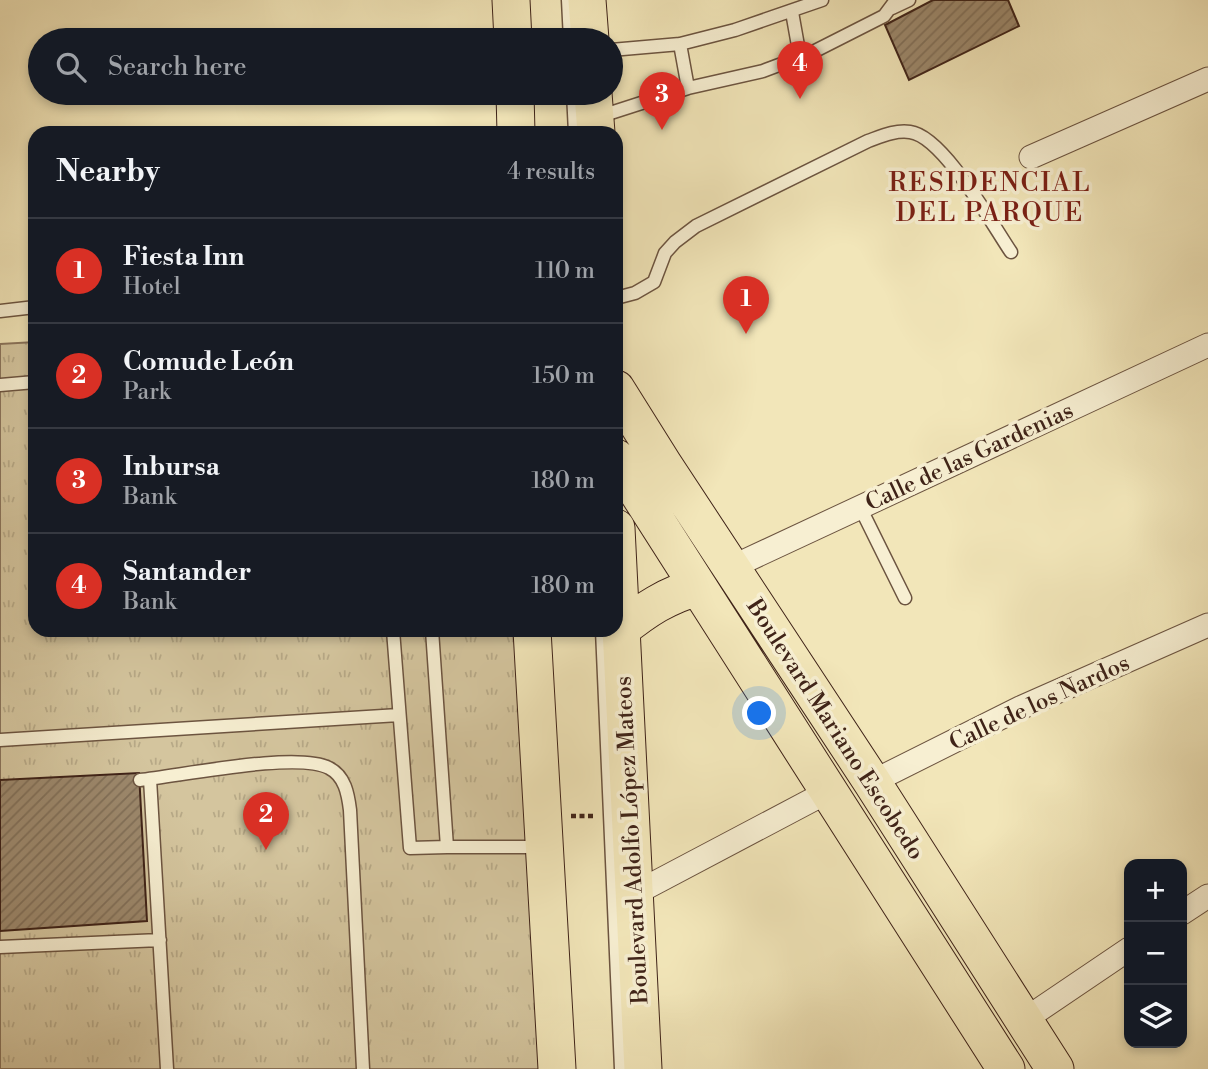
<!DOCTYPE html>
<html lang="en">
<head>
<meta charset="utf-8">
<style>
	:root { --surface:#171b24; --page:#20242c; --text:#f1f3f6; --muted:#9ea1a6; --line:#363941; --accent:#d93025 }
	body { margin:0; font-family:"Libre Bodoni",serif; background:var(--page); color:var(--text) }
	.controls { position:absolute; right:21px; bottom:21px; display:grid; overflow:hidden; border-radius:14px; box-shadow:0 4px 10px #0003 }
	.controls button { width:63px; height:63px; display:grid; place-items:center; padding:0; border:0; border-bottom:2px solid var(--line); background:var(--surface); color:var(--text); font:35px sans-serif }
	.you { position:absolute; left:760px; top:714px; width:24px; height:24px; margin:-18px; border:5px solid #fff; border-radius:50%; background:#1a73e8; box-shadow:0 0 0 10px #1a73e833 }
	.badge { display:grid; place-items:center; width:46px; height:46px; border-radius:50%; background:var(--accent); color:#fff; font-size:23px; font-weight:700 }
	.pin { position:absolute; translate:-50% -58px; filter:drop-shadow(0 2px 4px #0008) }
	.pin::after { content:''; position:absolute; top:37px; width:24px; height:21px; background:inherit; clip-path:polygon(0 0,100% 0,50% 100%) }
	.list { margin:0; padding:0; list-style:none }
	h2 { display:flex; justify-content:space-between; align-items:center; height:91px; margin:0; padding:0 28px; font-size:30px }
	h2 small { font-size:23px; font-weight:400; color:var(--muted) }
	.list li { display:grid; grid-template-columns:46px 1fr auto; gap:21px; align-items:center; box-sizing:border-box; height:105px; padding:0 28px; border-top:2px solid var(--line) }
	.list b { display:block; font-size:26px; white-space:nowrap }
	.list p { margin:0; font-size:23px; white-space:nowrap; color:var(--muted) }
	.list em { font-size:23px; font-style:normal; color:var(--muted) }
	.icon { flex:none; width:38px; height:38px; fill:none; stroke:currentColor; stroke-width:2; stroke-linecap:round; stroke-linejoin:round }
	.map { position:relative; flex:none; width:1208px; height:1069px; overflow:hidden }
	.search { position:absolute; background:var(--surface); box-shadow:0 4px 10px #0003; left:28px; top:28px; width:595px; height:77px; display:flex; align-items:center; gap:18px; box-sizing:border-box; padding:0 24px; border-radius:38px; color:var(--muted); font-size:26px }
	.panel { position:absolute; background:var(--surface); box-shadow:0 4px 10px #0003; left:28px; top:126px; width:595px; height:511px; border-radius:21px }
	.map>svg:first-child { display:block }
	.park { fill:url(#park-tufts); stroke:#8a745b; stroke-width:2 }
	.building { fill:url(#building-hatch); stroke:#3f2318; stroke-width:2 }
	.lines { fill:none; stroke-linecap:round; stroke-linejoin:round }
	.lane-casing { stroke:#6c5440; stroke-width:15 }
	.street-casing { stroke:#6c5440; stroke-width:25 }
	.primary-casing { stroke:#3f2318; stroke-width:39 }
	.path { stroke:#3f2318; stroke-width:4.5; stroke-dasharray:5 3.5; stroke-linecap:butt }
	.lane { stroke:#f7efd2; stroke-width:12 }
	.street { stroke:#f7efd2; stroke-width:23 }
	.primary { stroke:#f2e6b9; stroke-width:37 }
	.labels { text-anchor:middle; stroke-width:7; stroke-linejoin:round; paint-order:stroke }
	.street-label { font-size:23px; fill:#3f2318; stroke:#f7efd2 }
	.quarter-label { font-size:26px; letter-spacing:2px; fill:#7a1f14; stroke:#f7efd2 }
</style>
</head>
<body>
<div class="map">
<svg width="1208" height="1069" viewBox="0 0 1208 1069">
	<defs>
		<pattern id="park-tufts" width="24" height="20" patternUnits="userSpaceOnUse" patternTransform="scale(1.75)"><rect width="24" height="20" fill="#d4c59e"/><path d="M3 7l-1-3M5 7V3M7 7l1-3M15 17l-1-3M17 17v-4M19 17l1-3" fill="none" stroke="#b7a987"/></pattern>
		<pattern id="building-hatch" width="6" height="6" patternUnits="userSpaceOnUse" patternTransform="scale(1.75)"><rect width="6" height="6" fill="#9c886c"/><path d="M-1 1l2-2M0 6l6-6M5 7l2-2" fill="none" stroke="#816f58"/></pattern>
	</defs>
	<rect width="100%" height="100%" fill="#f2e6b9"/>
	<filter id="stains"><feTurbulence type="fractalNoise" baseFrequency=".00286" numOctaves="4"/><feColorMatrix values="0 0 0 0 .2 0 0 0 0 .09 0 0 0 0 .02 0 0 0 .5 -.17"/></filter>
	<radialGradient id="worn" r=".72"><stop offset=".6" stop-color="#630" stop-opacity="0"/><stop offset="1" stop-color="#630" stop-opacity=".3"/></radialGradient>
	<path class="park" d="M35,342v288h479l37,439h-551v-725z"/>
	<path class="building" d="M933,0h75l11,26 -110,54 -24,-55z
		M139,773l8,148 -147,10v-151z"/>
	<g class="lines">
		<g class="lane-casing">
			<path id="lane" d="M568,0l2,40
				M892,8l17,-8
				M792,12l8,45
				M680,44l8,44
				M611,50l69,-6 55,-14 87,-30
				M573,93l2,40
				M598,117l90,-29 75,-17 48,-18 73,-37 12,-16
				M616,298l19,-5 19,-11 11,-29 10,-11 21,-16 172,-85c14,-5 27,-11 42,-9 33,4 82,92 101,120
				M0,311l35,-4
				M0,385l35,-3
				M860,507l45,91
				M393,630l17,218 37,-1 -15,-217
				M602,630l19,439
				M0,740l399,-25
				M150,779l17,290
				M140,780c40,-4 157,-29 189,-12 16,8 19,26 21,42l13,259
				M447,847h94
				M0,947l160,-7"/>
		</g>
		<g class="street-casing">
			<path id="street" d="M1031,157l177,-78
				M730,568l478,-223
				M872,782l148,-74 188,-83
				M634,894l195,-103
				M1182,913l26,-17
				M1024,1020l105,-71"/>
		</g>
		<g class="primary-casing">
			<path id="primary" d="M511,0l2,40
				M587,0l3,40
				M515,93l1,40
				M593,93l3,40
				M616,389l47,75 209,318 183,287
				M616,458l390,611
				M616,528l27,541
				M532,630l25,439
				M620,630c25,-20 47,-35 78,-43"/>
		</g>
		<path class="path" d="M571,816h22"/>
		<use href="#lane" class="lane"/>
		<use href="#street" class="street"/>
		<use href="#primary" class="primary"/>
	</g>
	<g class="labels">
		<g class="street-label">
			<text transform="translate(969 456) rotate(-25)" y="8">Calle de las Gardenias</text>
			<text transform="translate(1039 702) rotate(-25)" y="8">Calle de los Nardos</text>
			<text transform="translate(836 729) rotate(57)" y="8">Boulevard Mariano Escobedo</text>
			<text transform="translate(631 840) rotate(-93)" y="8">Boulevard Adolfo López Mateos</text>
		</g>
		<g class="quarter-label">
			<text x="990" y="191">RESIDENCIAL<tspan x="990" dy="30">DEL PARQUE</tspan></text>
		</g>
	</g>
	<rect width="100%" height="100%" filter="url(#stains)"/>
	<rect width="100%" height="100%" fill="url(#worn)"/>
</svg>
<div class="controls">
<button>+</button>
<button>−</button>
<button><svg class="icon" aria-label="layers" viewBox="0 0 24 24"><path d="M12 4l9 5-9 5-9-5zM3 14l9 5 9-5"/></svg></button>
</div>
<div class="you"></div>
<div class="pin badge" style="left:746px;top:334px">1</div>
<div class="pin badge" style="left:266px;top:850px">2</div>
<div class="pin badge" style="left:662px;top:130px">3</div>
<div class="pin badge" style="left:800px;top:99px">4</div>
<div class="search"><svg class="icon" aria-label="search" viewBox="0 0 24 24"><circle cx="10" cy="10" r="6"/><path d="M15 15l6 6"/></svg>Search here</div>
<section class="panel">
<h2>Nearby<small>4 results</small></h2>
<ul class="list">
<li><span class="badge">1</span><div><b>Fiesta Inn</b><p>Hotel</p></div><em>110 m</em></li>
<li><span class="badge">2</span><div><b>Comude León</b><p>Park</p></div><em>150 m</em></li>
<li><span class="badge">3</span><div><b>Inbursa</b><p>Bank</p></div><em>180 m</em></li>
<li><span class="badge">4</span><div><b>Santander</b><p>Bank</p></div><em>180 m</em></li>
</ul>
</section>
</div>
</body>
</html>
